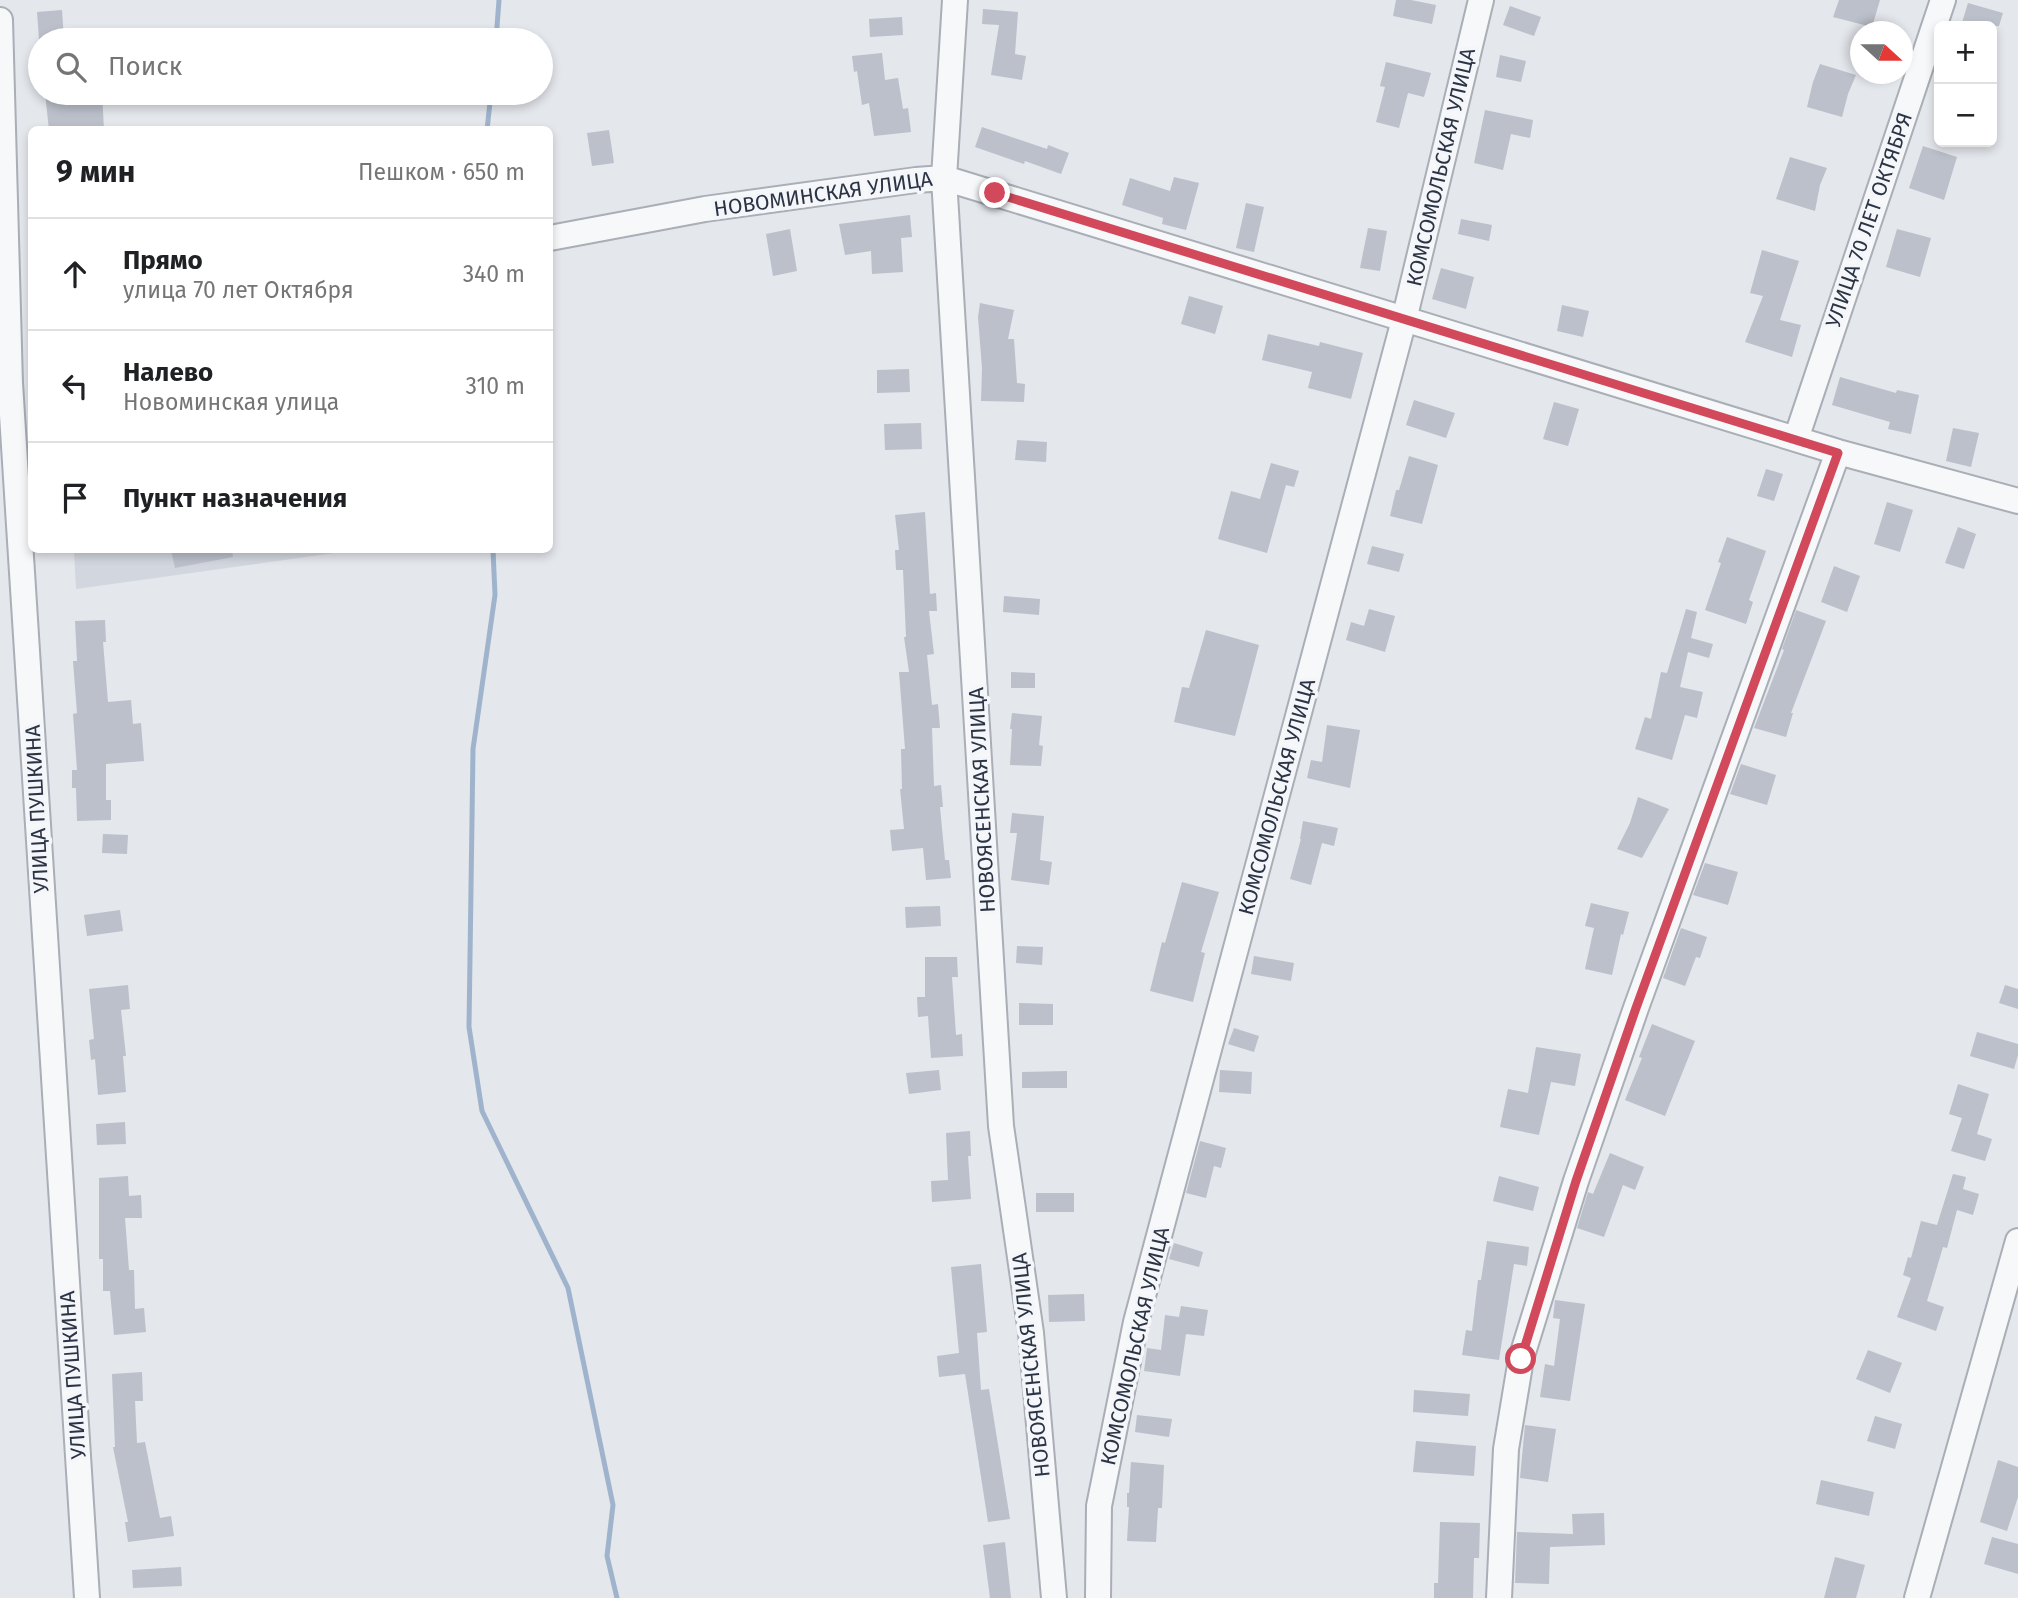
<!DOCTYPE html>
<html lang="ru">
<head>
<meta charset="utf-8">
<style>
	:root { --surface:#fff; --page:#f6f6f6; --text:#202124; --muted:#757577; --line:#e0e0e0 }
	body { margin:0; font-family:"Fira Sans",sans-serif; background:var(--page); color:var(--text) }
	.controls { position:absolute; right:21px; top:21px; display:grid; overflow:hidden; border-radius:10px; box-shadow:0 4px 10px #0003 }
	.controls button { width:63px; height:63px; display:grid; place-items:center; padding:0; border:0; border-bottom:2px solid var(--line); background:var(--surface); color:var(--text); font:35px sans-serif }
	.compass { position:absolute; left:1850px; top:21px; width:63px; height:63px; border-radius:50%; background:var(--surface); box-shadow:0 4px 10px #0003; rotate:111deg }
	.stop { position:absolute; width:21px; height:21px; margin:-16px; border:5px solid #d1495b; border-radius:50%; background:#fff }
	.stop.end { background:#d1495b; border-color:#fff; box-shadow:0 2px 7px #0008 }
	.list { margin:0; padding:0; list-style:none }
	h2 { display:flex; justify-content:space-between; align-items:center; height:91px; margin:0; padding:0 28px; font-size:30px }
	h2 small { font-size:23px; font-weight:400; color:var(--muted) }
	.list li { display:grid; grid-template-columns:46px 1fr auto; gap:21px; align-items:center; box-sizing:border-box; height:112px; padding:0 28px; border-top:2px solid var(--line) }
	.list b { display:block; font-size:26px; white-space:nowrap }
	.list p { margin:0; font-size:23px; white-space:nowrap; color:var(--muted) }
	.list em { font-size:23px; font-style:normal; color:var(--muted) }
	.icon { flex:none; width:38px; height:38px; fill:none; stroke:currentColor; stroke-width:2; stroke-linecap:round; stroke-linejoin:round }
	.map { position:relative; flex:none; width:2018px; height:1598px; overflow:hidden }
	.search { position:absolute; background:var(--surface); box-shadow:0 4px 10px #0003; left:28px; top:28px; width:525px; height:77px; display:flex; align-items:center; gap:18px; box-sizing:border-box; padding:0 24px; border-radius:38px; color:var(--muted); font-size:26px }
	.panel { position:absolute; background:var(--surface); box-shadow:0 4px 10px #0003; left:28px; top:126px; width:525px; height:427px; border-radius:10px }
	.map>svg:first-child { display:block }
	.built { fill:#d2d6de }
	.lines { fill:none; stroke-linecap:round; stroke-linejoin:round }
	.stream { stroke:#9fb4cc; stroke-width:5 }
	.building { fill:#bbc0ca }
	.minor-casing { stroke:#a9aeb7; stroke-width:28 }
	.minor { stroke:#f7f8fa; stroke-width:24 }
	.route { stroke:#d1495b; stroke-width:9 }
	.labels { text-anchor:middle; stroke-width:7; stroke-linejoin:round; paint-order:stroke }
	.street-label { font-size:21px; fill:#2b3445; stroke:#f4f6f9 }
</style>
</head>
<body>
<div class="map">
<svg width="2018" height="1598" viewBox="0 0 2018 1598">
	<rect width="100%" height="100%" fill="#e4e7ec"/>
	<path class="built" d="M74,550h282l-280,39z"/>
	<g class="lines">
		<path class="stream" d="M496,40l3,-40
			M487,130l4,-37
			M493,550l2,45 -22,154 -4,278 13,84 86,177 45,217 -6,51 10,42"/>
	</g>
	<path class="building" d="M1396,0h15l25,5 -4,19 -39,-8z
		M1839,0h41l-8,27 -39,-10z
		M1968,3l35,10 -4,13h-38z
		M1510,6l31,11 -7,19 -31,-11z
		M983,9l35,3 -3,42 11,2 -4,24 -31,-5 8,-50 -17,-1z
		M62,10l2,30h-25l-2,-28z
		M902,17l1,18 -33,2 -1,-18z
		M882,53l3,27 13,-2 5,31 5,-1 3,24 -37,4 -5,-33 -7,2 -5,-34 -3,1 -2,-16z
		M1500,55l26,6 -5,21 -25,-5z
		M1386,62l45,11 -7,24 -16,-4 -9,35 -23,-6 9,-35 -5,-1z
		M1820,64l36,11 -8,19 -6,23 -35,-10 6,-25z
		M45,93h57l2,37h-55z
		M1485,110l48,10 -3,18 -19,-4 -8,36 -29,-7z
		M982,127l65,22 1,-4 21,8 -8,21 -36,-13 -1,3 -49,-17z
		M609,130l5,33 -22,3 -5,-33z
		M1923,146l34,11 -13,43 -35,-12z
		M1790,157l37,11 -7,17 -5,26 -39,-12z
		M1174,177l25,6 -13,47 -24,-6 1,-6 -41,-13 8,-27 40,13z
		M1246,203l18,4 -10,45 -18,-4z
		M910,215l2,22 -11,1 2,34 -31,2 -1,-23 -26,4 -6,-31z
		M1461,219l31,6 -3,16 -31,-7z
		M1368,228l19,3 -7,40 -20,-3z
		M790,229l7,42 -24,5 -7,-42z
		M1897,229l34,9 -11,39 -34,-10z
		M1762,250l37,11 -19,59 21,5 -9,32 -47,-15 18,-46 -13,-3z
		M1441,268l33,9 -8,32 -34,-10z
		M1189,296l34,10 -8,28 -34,-10z
		M980,303l34,7 -6,29h6l3,44 8,1 -1,18 -43,-1 1,-33 -4,-51z
		M1562,305l27,6 -6,26 -26,-6z
		M1268,334l51,12 1,-4 43,11 -12,46 -43,-11 4,-16 -50,-12z
		M909,369l1,23 -33,1v-23z
		M1840,377l56,16 1,-3 22,5 -8,39 -23,-5 2,-7 -58,-17z
		M1414,400l41,13 -9,25 -40,-13z
		M1554,402l25,7 -11,37 -25,-7z
		M921,423l1,26 -37,1 -1,-26z
		M1953,428l26,5 -8,34 -25,-6z
		M1017,440l30,2 -1,20 -31,-2z
		M1409,456l29,9 -16,59 -32,-8 6,-26h3z
		M1271,463l28,8 -5,16 -8,-2 -19,68 -49,-14 13,-48 29,8z
		M1766,469l17,5 -9,27 -17,-5z
		M1887,502l26,8 -13,42 -26,-8z
		M925,512l5,82 6,-1 1,18h-8l5,43 -7,1 5,50 6,-1 2,24h-8l2,58 7,-1 2,22h-3l5,53h4l2,18 -25,2 -3,-32 -31,3 -2,-21 14,-1 -4,-40h2l-1,-40h4l-6,-77h10l-5,-35h2l-3,-67h-7l-1,-20h4l-4,-35z
		M1958,527l18,7 -12,35 -19,-6z
		M1727,537l39,14 -17,49 4,2 -7,22 -41,-14 16,-47 -3,-1z
		M1372,546l32,8 -5,18 -32,-8z
		M171,550h61l1,7 -58,11z
		M1834,566l26,10 -13,36 -26,-10z
		M1004,596l36,3 -1,16 -36,-3z
		M1369,609l26,7 -10,36 -39,-12 5,-18 13,4z
		M1686,609l11,3 -6,26 22,6 -4,14 -21,-6 -8,35 23,5 -6,26 -12,-3 -13,45 -37,-11 10,-32 6,2 10,-47 6,1z
		M1796,610l30,11 -35,92h2l-7,24 -32,-9 30,-78 -2,-1z
		M105,620l1,22h-3l5,60 23,-2 2,24 8,-1 3,38 -38,3v36h5v20l-34,1 -1,-33h-4v-18h5l-4,-56 4,-1 -4,-52h4l-2,-40z
		M1206,630l53,15 -24,91 -61,-14 8,-35 7,1z
		M1011,672l24,1v15h-24z
		M1012,713l30,3 -3,29 4,1 -2,20 -31,-1 2,-36h-2z
		M1327,725l33,5 -10,58 -43,-10 4,-18 11,2z
		M1741,764l35,11 -9,30 -37,-11z
		M1638,797l31,12 -27,49 -25,-9 13,-26z
		M1012,813l32,3 -4,44 12,2 -3,23 -38,-5 6,-47h-7z
		M1303,821l35,7 -4,18 -12,-3 -11,42 -21,-6 11,-40h-1z
		M103,834l25,1 -1,19 -25,-1z
		M1705,863l33,9 -10,33 -35,-10z
		M1182,882l37,10 -18,60 4,1 -12,49 -43,-11 12,-49 3,1z
		M1591,903l38,9 -6,23 -2,-1 -9,41 -27,-6 9,-41 -9,-2z
		M940,906l1,20 -35,2 -1,-21z
		M120,910l3,21 -36,5 -3,-21z
		M1681,928l26,9 -7,21 -4,-1 -11,29 -22,-8z
		M1017,946l26,1 -1,18 -26,-2z
		M1254,956l40,7 -3,18 -40,-7z
		M925,957h32l1,20h-6l4,58 6,-1 1,22 -32,2 -3,-42 -10,1 -1,-20h8z
		M128,985l2,24 -9,1 5,46h-3l3,36 -28,3 -3,-36 -4,1 -2,-20 5,-1 -5,-50z
		M2005,985l13,4v20l-19,-6z
		M1019,1003l34,1v21h-34z
		M1652,1024l43,17 -30,75 -40,-16 17,-42 -3,-1z
		M1234,1028l25,8 -5,16 -26,-8z
		M1977,1032l41,12v11l-4,14 -44,-13z
		M1536,1047l45,7 -6,32 -24,-4 -12,53 -39,-8 8,-38 20,4z
		M939,1070l2,20 -32,4 -3,-21z
		M1220,1070l32,2 -1,22 -32,-2z
		M1067,1071v17h-45v-16z
		M1958,1084l31,10 -12,40 15,5 -7,22 -34,-10 11,-33 -13,-4z
		M125,1122l1,22 -29,1 -1,-21z
		M970,1131l1,25h-3l3,43 -39,3 -1,-21 17,-1 -2,-47z
		M1200,1141l26,7 -5,20 -7,-2 -8,32 -20,-5z
		M1610,1153l34,14 -9,23 -12,-5 -19,52 -27,-9 11,-36 5,2z
		M1953,1174l13,3 -3,12 16,5 -6,21 -16,-5 -10,38 -4,-1 -16,54 17,6 -8,24 -39,-14 14,-39 -8,-3 5,-18 3,1 10,-37 16,4z
		M128,1176l1,20 12,-1 1,23h-17l4,52h5l1,39 9,-1 2,24 -32,3 -4,-44h-7v-32h-4v-81z
		M1499,1176l40,11 -6,24 -40,-10z
		M1036,1193h38v19h-38z
		M1487,1241l42,6 -2,19 -13,-2 -15,96 -37,-5 4,-25 6,1 6,-51h3z
		M1174,1243l29,9 -4,15 -30,-8z
		M981,1264l6,68 -10,1 4,57 8,-1 21,130 -22,3 -23,-148 -26,3 -2,-21 22,-3 -8,-86z
		M1084,1294l1,27 -36,1 -1,-27z
		M1555,1300l30,4 -15,97 -30,-4 5,-33 9,2 6,-47 -7,-1z
		M1181,1306l27,4 -4,26 -18,-2 -6,42 -36,-5 3,-23 14,2 4,-35 14,2z
		M1868,1350l34,13 -12,30 -34,-14z
		M142,1372l1,29h-8l2,42 8,-1 15,76 11,-2 3,20 -46,6 -3,-20h3l-15,-75h2l-3,-73z
		M1414,1390l56,4 -2,22 -55,-4z
		M1137,1415l35,4 -3,18 -34,-5z
		M1875,1416l27,8 -7,25 -28,-8z
		M1525,1425l31,4 -8,53 -28,-4z
		M1416,1441l60,5 -2,30 -61,-4z
		M1998,1460l20,7v30l-11,34 -27,-9z
		M1131,1462l33,3 -2,43h-4l-2,34 -29,-1 2,-34h-2v-14h2z
		M1821,1480l53,12 -5,24 -53,-12z
		M1604,1513l1,32 -55,2 -1,37 -34,-1 2,-51 56,2 -1,-20z
		M1440,1522l40,1 -1,35h-5l-1,40h-39v-15h4z
		M1992,1537l26,7v30l-34,-10z
		M1005,1542l6,56h-21l-7,-53z
		M1835,1557l30,8 -9,33h-32z
		M181,1567l1,19 -49,2 -1,-18z"/>
	<g class="lines">
		<g class="minor-casing">
			<path id="minor" d="M955,0l-11,178 57,948 30,207 23,265
				M0,20l10,363 77,1215
				M550,238l155,-29 211,-29 28,-2 894,274 180,49
				M1796,439l147,-439
				M1098,1598l1,-92 37,-184 268,-1002 77,-320
				M1499,1598l7,-149 15,-90 55,-178 60,-173 202,-556
				M1917,1598l101,-357"/>
		</g>
		<use href="#minor" class="minor"/>
	</g>
	<g class="lines">
		<path class="route" d="M995,193l843,260 -202,555 -60,173 -55,178"/>
	</g>
	<g class="labels">
		<g class="street-label">
			<text transform="translate(1441 167) rotate(-77)" y="7">КОМСОМОЛЬСКАЯ УЛИЦА</text>
			<text transform="translate(823 194) rotate(-8)" y="7">НОВОМИНСКАЯ УЛИЦА</text>
			<text transform="translate(1869 220) rotate(-71)" y="7">УЛИЦА 70 ЛЕТ ОКТЯБРЯ</text>
			<text transform="translate(1277 797) rotate(-75)" y="7">КОМСОМОЛЬСКАЯ УЛИЦА</text>
			<text transform="translate(982 800) rotate(-93)" y="7">НОВОЯСЕНСКАЯ УЛИЦА</text>
			<text transform="translate(37 809) rotate(-93)" y="7">УЛИЦА ПУШКИНА</text>
			<text transform="translate(1135 1346) rotate(-77)" y="7">КОМСОМОЛЬСКАЯ УЛИЦА</text>
			<text transform="translate(1031 1365) rotate(-96)" y="7">НОВОЯСЕНСКАЯ УЛИЦА</text>
			<text transform="translate(73 1375) rotate(-94)" y="7">УЛИЦА ПУШКИНА</text>
		</g>
	</g>
</svg>
<div class="controls">
<button>+</button>
<button>−</button>
</div>
<svg class="compass" viewBox="-18 -18 36 36"><path d="M0-13l5 13h-10z" fill="#e53935"/><path d="M0 13l5-13h-10z" fill="#757577"/></svg>
<div class="stop" style="left:1521px;top:1359px"></div>
<div class="stop end" style="left:995px;top:193px"></div>
<div class="search"><svg class="icon" aria-label="search" viewBox="0 0 24 24"><circle cx="10" cy="10" r="6"/><path d="M15 15l6 6"/></svg>Поиск</div>
<section class="panel">
<h2>9 мин<small>Пешком · 650 m</small></h2>
<ul class="list">
<li><svg class="icon" aria-label="ahead" viewBox="0 0 24 24"><path d="M12 20V5M6 11l6-6 6 6"/></svg><div><b>Прямо</b><p>улица 70 лет Октября</p></div><em>340 m</em></li>
<li><svg class="icon" aria-label="left" viewBox="0 0 24 24"><path d="M17 20v-9H6M10 6l-5 5 5 5"/></svg><div><b>Налево</b><p>Новоминская улица</p></div><em>310 m</em></li>
<li><svg class="icon" aria-label="arrive" viewBox="0 0 24 24"><path d="M6 21V4h12l-3 4 3 4H6"/></svg><div><b>Пункт назначения</b></div></li>
</ul>
</section>
</div>
</body>
</html>
